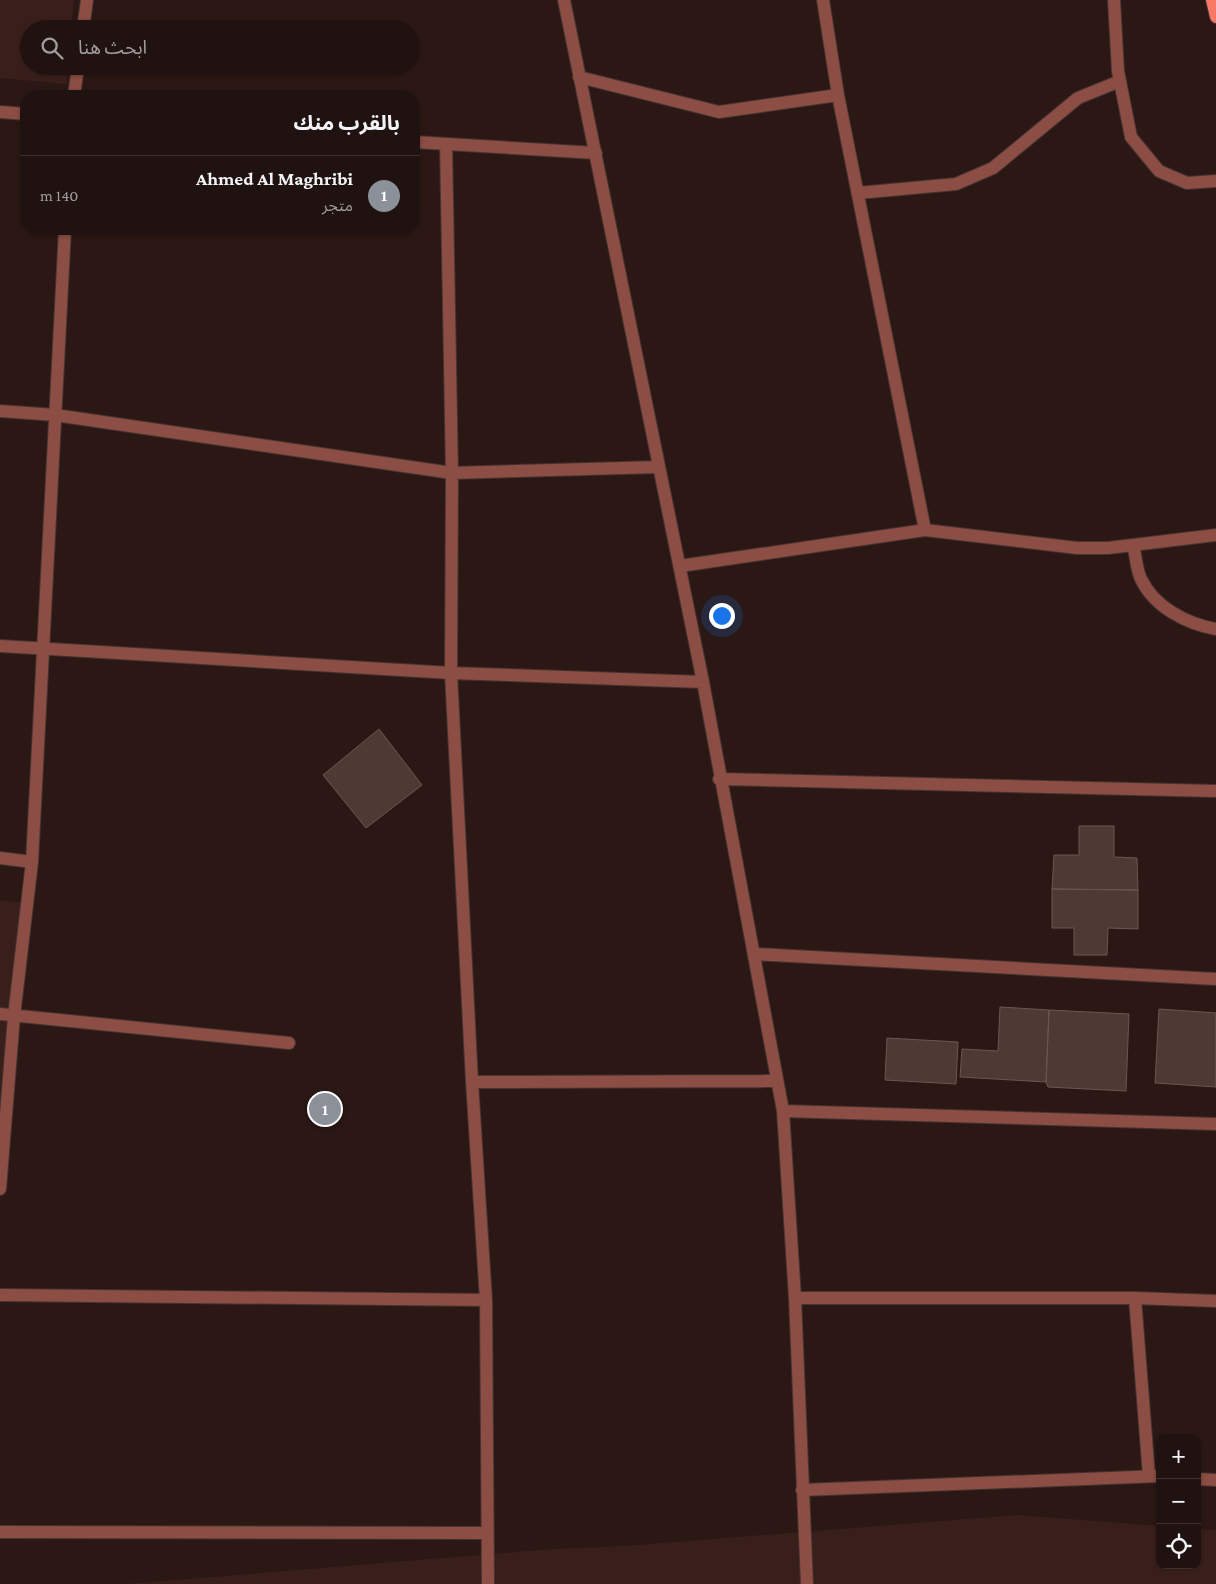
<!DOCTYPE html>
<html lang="ar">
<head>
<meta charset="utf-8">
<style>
	:root { --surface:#201210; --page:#281b19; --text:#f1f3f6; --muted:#a29e9f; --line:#3d3230; --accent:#8c9099 }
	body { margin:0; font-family:"Crimson Pro","Noto Sans Arabic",serif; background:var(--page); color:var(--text); direction:rtl }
	.controls { position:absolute; right:15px; bottom:15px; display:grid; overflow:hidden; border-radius:10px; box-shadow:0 1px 4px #0004 }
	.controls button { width:45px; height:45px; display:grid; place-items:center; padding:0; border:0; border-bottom:1px solid var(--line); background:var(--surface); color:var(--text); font:25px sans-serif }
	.you { position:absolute; left:721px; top:615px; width:18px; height:18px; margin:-12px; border:4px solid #fff; border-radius:50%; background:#1a73e8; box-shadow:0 0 0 8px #1a73e833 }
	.badge { display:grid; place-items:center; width:32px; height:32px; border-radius:50%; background:var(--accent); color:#fff; font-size:16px; font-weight:700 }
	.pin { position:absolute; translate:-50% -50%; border:2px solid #fff; box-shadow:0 1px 5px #0006 }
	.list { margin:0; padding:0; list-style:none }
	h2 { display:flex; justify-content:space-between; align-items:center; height:65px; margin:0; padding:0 20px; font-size:21px }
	h2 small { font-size:16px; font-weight:400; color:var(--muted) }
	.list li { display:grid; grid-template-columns:32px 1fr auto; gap:15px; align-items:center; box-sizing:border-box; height:80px; padding:0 20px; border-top:1px solid var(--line) }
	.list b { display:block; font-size:19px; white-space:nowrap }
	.list p { margin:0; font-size:16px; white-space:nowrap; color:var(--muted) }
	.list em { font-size:16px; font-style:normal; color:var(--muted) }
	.icon { flex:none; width:28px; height:28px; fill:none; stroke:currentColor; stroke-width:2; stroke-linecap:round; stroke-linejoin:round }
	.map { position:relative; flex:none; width:1216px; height:1584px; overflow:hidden; direction:ltr }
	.search { position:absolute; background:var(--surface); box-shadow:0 1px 4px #0004; left:20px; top:20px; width:400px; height:55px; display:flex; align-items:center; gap:12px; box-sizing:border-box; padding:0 18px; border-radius:28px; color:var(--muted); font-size:19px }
	.panel { position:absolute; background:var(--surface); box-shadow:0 1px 4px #0004; left:20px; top:90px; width:400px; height:145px; border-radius:20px; direction:rtl }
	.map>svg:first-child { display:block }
	.built { fill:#391f1b }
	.building { fill:#4e3935; stroke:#6d5652 }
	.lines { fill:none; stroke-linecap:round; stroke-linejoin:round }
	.minor-casing { stroke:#463431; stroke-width:14 }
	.major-casing { stroke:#463431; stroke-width:14 }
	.minor { stroke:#8b4d44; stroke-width:12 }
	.major { stroke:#f97967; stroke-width:12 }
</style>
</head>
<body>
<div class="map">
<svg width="1216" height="1584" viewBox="0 0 1216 1584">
	<rect width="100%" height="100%" fill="#2b1815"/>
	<path class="built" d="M0,0h74l-3,29h-42v37h39l-1,18 -67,-6z
		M0,900l27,3 -27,225z
		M1018,1515l142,11v39h37v-36l19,1v54h-1089l426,-35 71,-3z"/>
	<path class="building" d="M379,729l43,56 -56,43 -43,-53z
		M1079,826h35v31l23,1 1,32 -86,-1 2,-34h25z
		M1052,889l86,1v39l-30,-1 -1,27h-33v-27h-22z
		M1000,1007l49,3 -3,72 -86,-5 2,-28 36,2z
		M1159,1009l57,4v74l-61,-4z
		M1049,1010l80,4 -3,77 -78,-4 -2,-5z
		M887,1038l71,4 -2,42 -71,-4z"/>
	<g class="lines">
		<g class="minor-casing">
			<path id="minor" d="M564,0l139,682 80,429 12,187 12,286
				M823,0l15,95 87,435
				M1114,0l4,71 13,66 28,34 28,12 29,-2
				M83,29l4,-29
				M579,77l140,35 119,-17
				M74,96l4,-30
				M0,112l26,2
				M414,142l182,11
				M446,144l6,329 -1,200 21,409 14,218 2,284
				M858,193l98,-9 37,-16 85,-70 42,-17
				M0,411l55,4 397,58 206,-6
				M1133,545c3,10 3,24 8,34 13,28 46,45 75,50
				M680,566l245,-36 152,18h31l108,-13
				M0,646l451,27 252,9
				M719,779l497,12
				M0,858l32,4
				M755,954l461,25
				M0,1014l289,29
				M472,1082l305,-1
				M783,1111l433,13
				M0,1189l14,-173 18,-154 33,-633
				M0,1295l486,5
				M795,1298h340l81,3
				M1135,1298l14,178
				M1197,1479l19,1
				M802,1490l358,-14
				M0,1532l487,1"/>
		</g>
		<g class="major-casing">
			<path id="major" d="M1212,0l4,17"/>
		</g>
		<use href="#minor" class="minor"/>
		<use href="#major" class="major"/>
	</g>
</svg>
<div class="controls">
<button>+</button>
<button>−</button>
<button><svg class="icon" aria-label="locate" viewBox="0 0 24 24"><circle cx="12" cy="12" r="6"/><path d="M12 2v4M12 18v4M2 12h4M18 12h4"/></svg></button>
</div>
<div class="you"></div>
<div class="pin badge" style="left:325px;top:1109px">1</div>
<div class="search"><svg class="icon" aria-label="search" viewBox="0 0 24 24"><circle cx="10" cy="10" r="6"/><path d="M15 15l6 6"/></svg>ابحث هنا</div>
<section class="panel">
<h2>بالقرب منك<small></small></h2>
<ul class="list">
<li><span class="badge">1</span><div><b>Ahmed Al Maghribi</b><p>متجر</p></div><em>140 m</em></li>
</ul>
</section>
</div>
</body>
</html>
